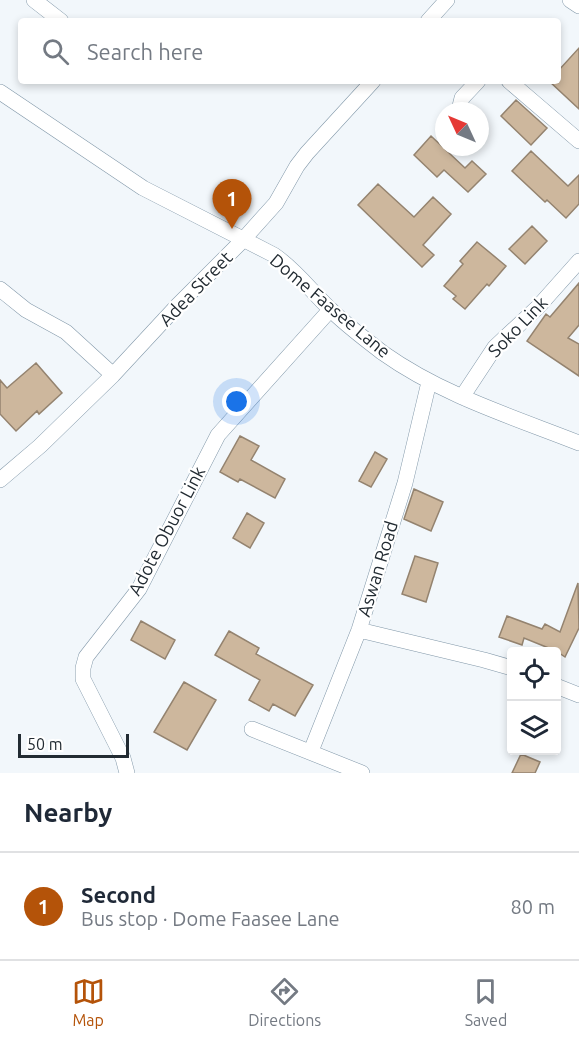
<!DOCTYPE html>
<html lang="en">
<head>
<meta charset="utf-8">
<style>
	:root { --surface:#fff; --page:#f2f2f3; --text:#1f2937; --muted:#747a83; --line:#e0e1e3; --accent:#b45309 }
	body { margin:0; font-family:Ubuntu,sans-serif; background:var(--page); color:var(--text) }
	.controls { position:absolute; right:18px; bottom:18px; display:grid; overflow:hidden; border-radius:6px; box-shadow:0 3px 9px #0003 }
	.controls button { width:54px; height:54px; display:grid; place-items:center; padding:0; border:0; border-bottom:2px solid var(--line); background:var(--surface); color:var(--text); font:30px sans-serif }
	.compass { position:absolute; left:435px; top:102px; width:54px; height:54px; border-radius:50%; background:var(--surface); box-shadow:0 3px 9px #0003; rotate:314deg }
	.scale { position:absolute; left:18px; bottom:15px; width:111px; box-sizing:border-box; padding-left:6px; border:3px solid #222b32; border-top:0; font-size:16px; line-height:21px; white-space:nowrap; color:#222b32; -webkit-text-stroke:4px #fff; paint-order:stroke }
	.you { position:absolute; left:237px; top:402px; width:21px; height:21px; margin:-15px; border:4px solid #fff; border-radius:50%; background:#1a73e8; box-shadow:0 0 0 9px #1a73e833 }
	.badge { display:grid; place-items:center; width:39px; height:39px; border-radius:50%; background:var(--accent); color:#fff; font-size:20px; font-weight:700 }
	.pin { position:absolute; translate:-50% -50px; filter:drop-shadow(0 2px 3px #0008) }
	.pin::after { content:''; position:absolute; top:32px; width:21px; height:18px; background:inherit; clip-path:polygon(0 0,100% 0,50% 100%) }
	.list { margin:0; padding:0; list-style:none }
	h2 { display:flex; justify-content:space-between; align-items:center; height:78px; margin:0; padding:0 24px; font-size:26px }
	h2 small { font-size:20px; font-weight:400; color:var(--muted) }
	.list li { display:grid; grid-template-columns:39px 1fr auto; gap:18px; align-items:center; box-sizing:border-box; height:108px; padding:0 24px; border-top:2px solid var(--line) }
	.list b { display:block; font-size:22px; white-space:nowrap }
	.list p { margin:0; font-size:20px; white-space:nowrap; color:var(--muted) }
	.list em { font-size:20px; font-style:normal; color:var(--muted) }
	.icon { flex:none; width:33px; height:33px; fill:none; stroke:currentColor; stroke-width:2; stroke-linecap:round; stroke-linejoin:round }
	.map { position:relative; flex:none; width:579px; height:773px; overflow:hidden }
	.search { position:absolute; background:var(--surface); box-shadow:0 3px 9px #0003; left:18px; right:18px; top:18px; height:66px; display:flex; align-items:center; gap:15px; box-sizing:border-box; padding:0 21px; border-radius:6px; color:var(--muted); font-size:22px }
	.sheet { height:186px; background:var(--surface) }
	nav { display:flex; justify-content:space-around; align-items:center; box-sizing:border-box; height:84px; border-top:2px solid var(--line); background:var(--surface); font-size:16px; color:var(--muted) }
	nav a { display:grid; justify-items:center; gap:3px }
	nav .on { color:var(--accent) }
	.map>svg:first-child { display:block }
	.building { fill:#cdb79d; stroke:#94836f; stroke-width:1.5 }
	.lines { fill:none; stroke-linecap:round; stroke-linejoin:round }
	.minor-casing { stroke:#8298a9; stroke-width:16 }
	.minor { stroke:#fff; stroke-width:15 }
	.labels { text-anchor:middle; stroke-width:4.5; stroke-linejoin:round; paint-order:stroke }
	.street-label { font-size:18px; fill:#222b32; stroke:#fff }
</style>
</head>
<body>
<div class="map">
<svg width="579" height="773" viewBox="0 0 579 773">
	<rect width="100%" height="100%" fill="#f2f7fb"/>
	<path class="building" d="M579,48v61l-30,-28h9v-10z
		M516,100l31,28 -16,17 -30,-29z
		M431,136l34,32 7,-7 14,13 -18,18 -24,-22 -7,7 -23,-22z
		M531,151l37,35 11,-11v29l-13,14 -19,-18 -2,2 -33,-31z
		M378,184l36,33 19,-20 18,17 -28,31 11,10 -12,12 -64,-62z
		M532,226l15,15 -22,23 -16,-15z
		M477,242l29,24 -17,20 -2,-2 -22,25 -12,-10 3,-3 -12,-10 19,-22 -3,-3z
		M579,283v42l-11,13 11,6v32l-52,-35 19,-27 4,3z
		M36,363l26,30 -23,21 -2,-3 -21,20 -16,-17v-34l7,8z
		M240,436l19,10 -8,14 34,19 -10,19 -35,-19 -2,3 -18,-10z
		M375,452l12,7 -16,28 -12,-6z
		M414,489l29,13 -12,29 -27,-12z
		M247,513l17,10 -14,25 -17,-10z
		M415,556l23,7 -12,39 -24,-8z
		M578,583l1,45 -14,29 -9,-6 -32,-13 -2,7 -23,-8 8,-21 35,13 3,-5 15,8z
		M141,621l34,19 -10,19 -34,-19z
		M229,631l30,17 -3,6 57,31 -18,31 -22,-12 -4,7 -20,-11 11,-20 -45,-25z
		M184,682l32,18 -29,50 -33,-18z
		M521,754l19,8 -5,11h-23z"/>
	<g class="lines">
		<g class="minor-casing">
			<path id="minor" d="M34,0l27,21
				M570,0l9,6
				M428,21l19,-21
				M509,81l70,60
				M0,92l143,96 131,67c22,15 37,36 56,54 16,16 35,30 53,44 59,42 130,64 196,90
				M464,111l-4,-5 2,-8 16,-17
				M0,289l26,21 40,22 47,43
				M462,397l33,-50 43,-40 41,-46
				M0,480l40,-34 73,-71 64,-69 65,-65 34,-38 21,-37 10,-13 66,-72
				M359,630l125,30 28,8
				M556,686l23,9
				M252,729l110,44
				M311,751l48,-121 46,-147 24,-101
				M127,773l-4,-15 -40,-79v-11l3,-11 53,-68 79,-154 112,-125"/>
		</g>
		<use href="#minor" class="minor"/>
	</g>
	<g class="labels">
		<g class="street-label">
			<text transform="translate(196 289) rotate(-46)" y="6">Adea Street</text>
			<text transform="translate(330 306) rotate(40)" y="6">Dome Faasee Lane</text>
			<text transform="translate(518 327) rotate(-46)" y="6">Soko Link</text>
			<text transform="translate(167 531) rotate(-62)" y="6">Adote Obuor Link</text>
			<text transform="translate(378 569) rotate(-73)" y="6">Aswan Road</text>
		</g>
	</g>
</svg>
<div class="controls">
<button><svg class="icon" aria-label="locate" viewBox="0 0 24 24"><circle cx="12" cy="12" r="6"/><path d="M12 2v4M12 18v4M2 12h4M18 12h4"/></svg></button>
<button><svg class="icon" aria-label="layers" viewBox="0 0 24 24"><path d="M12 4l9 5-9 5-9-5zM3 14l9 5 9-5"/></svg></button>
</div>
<svg class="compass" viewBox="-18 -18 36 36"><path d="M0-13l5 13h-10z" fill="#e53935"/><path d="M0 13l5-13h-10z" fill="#747a83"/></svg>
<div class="scale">50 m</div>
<div class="you"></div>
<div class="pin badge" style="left:232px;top:229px">1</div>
<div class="search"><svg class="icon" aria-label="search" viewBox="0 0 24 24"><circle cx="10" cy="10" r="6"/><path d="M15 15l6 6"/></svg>Search here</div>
</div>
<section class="sheet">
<h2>Nearby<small></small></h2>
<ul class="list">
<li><span class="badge">1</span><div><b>Second</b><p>Bus stop · Dome Faasee Lane</p></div><em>80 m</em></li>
</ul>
</section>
<nav>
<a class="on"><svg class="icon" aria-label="map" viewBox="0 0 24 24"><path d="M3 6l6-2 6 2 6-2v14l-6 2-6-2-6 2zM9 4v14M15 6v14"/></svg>Map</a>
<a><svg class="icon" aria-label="directions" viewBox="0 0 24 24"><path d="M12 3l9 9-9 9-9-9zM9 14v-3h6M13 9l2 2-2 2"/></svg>Directions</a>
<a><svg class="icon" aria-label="saved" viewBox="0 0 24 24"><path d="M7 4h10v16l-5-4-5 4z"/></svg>Saved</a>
</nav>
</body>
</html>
